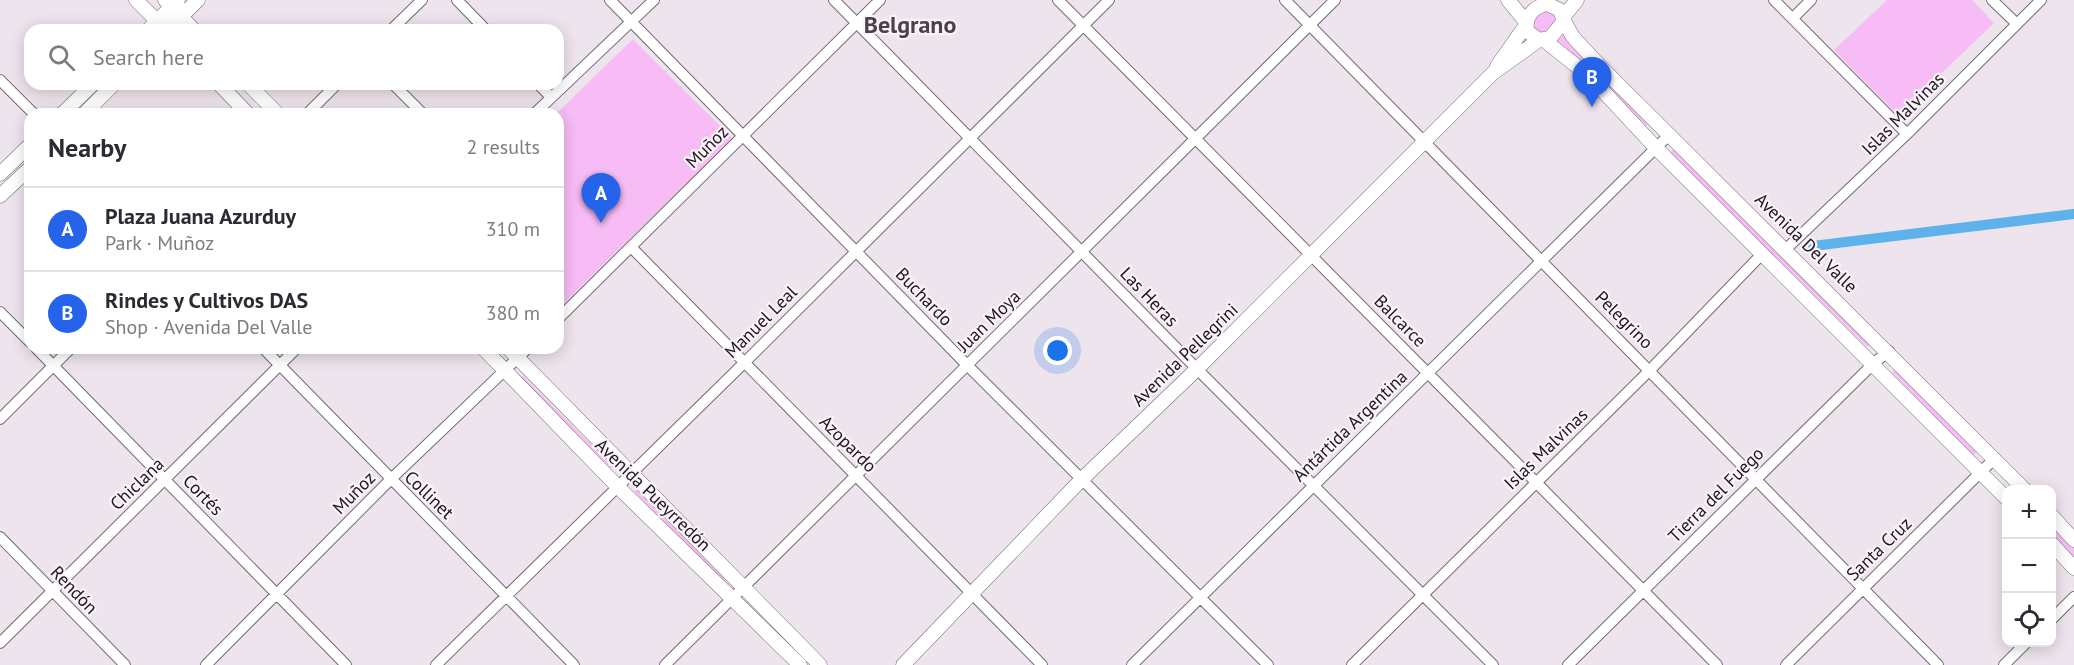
<!DOCTYPE html>
<html lang="en">
<head>
<meta charset="utf-8">
<style>
	:root { --surface:#fff; --page:#f7f7f7; --text:#2b2b33; --muted:#7c7c81; --line:#e1e1e2; --accent:#2563eb }
	body { margin:0; font-family:"PT Sans",sans-serif; background:var(--page); color:var(--text) }
	.controls { position:absolute; right:18px; bottom:18px; display:grid; overflow:hidden; border-radius:12px; box-shadow:0 3px 15px #0003 }
	.controls button { width:54px; height:54px; display:grid; place-items:center; padding:0; border:0; border-bottom:2px solid var(--line); background:var(--surface); color:var(--text); font:30px sans-serif }
	.you { position:absolute; left:1058px; top:351px; width:21px; height:21px; margin:-15px; border:4px solid #fff; border-radius:50%; background:#1a73e8; box-shadow:0 0 0 9px #1a73e833 }
	.badge { display:grid; place-items:center; width:39px; height:39px; border-radius:50%; background:var(--accent); color:#fff; font-size:20px; font-weight:700 }
	.pin { position:absolute; translate:-50% -50px; filter:drop-shadow(0 2px 3px #0008) }
	.pin::after { content:''; position:absolute; top:32px; width:21px; height:18px; background:inherit; clip-path:polygon(0 0,100% 0,50% 100%) }
	.list { margin:0; padding:0; list-style:none }
	h2 { display:flex; justify-content:space-between; align-items:center; height:78px; margin:0; padding:0 24px; font-size:26px }
	h2 small { font-size:20px; font-weight:400; color:var(--muted) }
	.list li { display:grid; grid-template-columns:39px 1fr auto; gap:18px; align-items:center; box-sizing:border-box; height:84px; padding:0 24px; border-top:2px solid var(--line) }
	.list b { display:block; font-size:22px; white-space:nowrap }
	.list p { margin:0; font-size:20px; white-space:nowrap; color:var(--muted) }
	.list em { font-size:20px; font-style:normal; color:var(--muted) }
	.icon { flex:none; width:33px; height:33px; fill:none; stroke:currentColor; stroke-width:2; stroke-linecap:round; stroke-linejoin:round }
	.map { position:relative; flex:none; width:2074px; height:665px; overflow:hidden }
	.search { position:absolute; background:var(--surface); box-shadow:0 3px 15px #0003; left:24px; top:24px; width:540px; height:66px; display:flex; align-items:center; gap:15px; box-sizing:border-box; padding:0 21px; border-radius:18px; color:var(--muted); font-size:22px }
	.panel { position:absolute; background:var(--surface); box-shadow:0 3px 15px #0003; left:24px; top:108px; width:540px; height:246px; border-radius:18px }
	.map>svg:first-child { display:block }
	.green { fill:#f7bbf5 }
	.lines { fill:none; stroke-linecap:round; stroke-linejoin:round }
	.canal { stroke:#5db2ec; stroke-width:10 }
	.street-casing { stroke:#736b72; stroke-width:12 }
	.secondary-casing { stroke:#736b72; stroke-width:15 }
	.street { stroke:#fff; stroke-width:10 }
	.secondary { stroke:#fff; stroke-width:14 }
	.labels { text-anchor:middle; stroke-width:4.5; stroke-linejoin:round; paint-order:stroke }
	.street-label { font-size:18px; fill:#1b181b; stroke:#fbf2fb }
	.district-label { font-size:24px; font-weight:bold; fill:#4a4249; stroke:#fbf2fb }
</style>
</head>
<body>
<div class="map">
<svg width="2074" height="665" viewBox="0 0 2074 665">
	<rect width="100%" height="100%" fill="#eee4ed"/>
	<path class="green" d="M1887,0h85l22,23 -96,92 -64,-65z
		M1550,9l7,9 -4,8 -12,7 -9,-4 3,-13z
		M1564,34l6,11 78,79 -4,4 -79,-80 -10,-5z
		M633,39l99,99 -174,171v-195h-2z
		M1674,149l197,194 -4,4 -197,-194z
		M1896,369l81,83 -4,4 -81,-84z
		M523,376l90,91 -2,1 -90,-90z
		M636,489l90,91 -2,2 -90,-91z
		M2052,525l22,23v9l-22,-23z"/>
	<g class="lines">
		<path class="canal" d="M1813,246l261,-32"/>
		<g class="street-casing">
			<path id="street" d="M457,0l29,30
				M610,0l357,365 301,300
				M834,0l363,369 296,296
				M1058,0l659,665
				M1285,0l653,665
				M1774,0l133,134
				M1992,0l25,24
				M1793,18l18,-18
				M391,30l31,-30
				M0,80l34,34
				M393,84l30,30
				M538,84l13,13
				M307,114l30,-30
				M534,114l120,-114
				M631,247l411,418
				M1786,249l121,-115 134,-134
				M0,312l30,30
				M558,319l322,-319
				M36,348l310,317
				M263,348l311,317
				M0,419l71,-71
				M0,537l125,128
				M2052,619l22,-22
				M0,643l297,-295
				M206,665l184,-185 138,-132
				M436,665l308,-302 365,-363
				M665,665l670,-665
				M1132,665l537,-530
				M1352,665l298,-295 112,-116
				M1568,665l306,-302 15,-12
				M1786,665l209,-207
				M2004,665l23,-23"/>
		</g>
		<g class="secondary-casing">
			<path id="secondary" d="M136,0l26,26
				M165,0l29,30
				M1508,0l18,22
				M1547,4l13,6 4,11 -14,17 -11,2 -12,-9c-2,-14 6,-24 20,-27z
				M1564,16l13,-16
				M1564,21l9,16 28,30 424,423
				M148,30l30,-30
				M167,30l31,-30
				M1544,40l45,36 67,72 350,350
				M1497,66l29,-41
				M219,84l29,30
				M248,84l30,30
				M62,114l31,-30
				M84,114l30,-30
				M0,174l30,-29
				M0,196l30,-28
				M483,348l135,139 182,178
				M508,348l312,317
				M2052,516l22,24
				M2052,544l22,24
				M903,665l178,-185 116,-111 296,-296 46,-33"/>
		</g>
		<use href="#street" class="street"/>
		<use href="#secondary" class="secondary"/>
	</g>
	<g class="labels">
		<g class="street-label">
			<text transform="translate(1903 114) rotate(-45)" y="6">Islas Malvinas</text>
			<text transform="translate(707 147) rotate(-45)" y="6">Muñoz</text>
			<text transform="translate(1806 243) rotate(44)" y="6">Avenida Del Valle</text>
			<text transform="translate(924 297) rotate(46)" y="6">Buchardo</text>
			<text transform="translate(1149 297) rotate(46)" y="6">Las Heras</text>
			<text transform="translate(1624 320) rotate(45)" y="6">Pelegrino</text>
			<text transform="translate(989 321) rotate(-44)" y="6">Juan Moya</text>
			<text transform="translate(1400 321) rotate(45)" y="6">Balcarce</text>
			<text transform="translate(761 322) rotate(-45)" y="6">Manuel Leal</text>
			<text transform="translate(1185 355) rotate(-44)" y="6">Avenida Pellegrini</text>
			<text transform="translate(1350 426) rotate(-44)" y="6">Antártida Argentina</text>
			<text transform="translate(848 444) rotate(45)" y="6">Azopardo</text>
			<text transform="translate(1546 449) rotate(-44)" y="6">Islas Malvinas</text>
			<text transform="translate(137 484) rotate(-44)" y="6">Chiclana</text>
			<text transform="translate(354 493) rotate(-45)" y="6">Muñoz</text>
			<text transform="translate(203 495) rotate(46)" y="6">Cortés</text>
			<text transform="translate(429 495) rotate(44)" y="6">Collinet</text>
			<text transform="translate(653 495) rotate(44)" y="6">Avenida Pueyrredón</text>
			<text transform="translate(1716 495) rotate(-45)" y="6">Tierra del Fuego</text>
			<text transform="translate(1879 549) rotate(-44)" y="6">Santa Cruz</text>
			<text transform="translate(74 590) rotate(46)" y="6">Rendón</text>
		</g>
		<g class="district-label">
			<text x="910" y="33">Belgrano</text>
		</g>
	</g>
</svg>
<div class="controls">
<button>+</button>
<button>−</button>
<button><svg class="icon" aria-label="locate" viewBox="0 0 24 24"><circle cx="12" cy="12" r="6"/><path d="M12 2v4M12 18v4M2 12h4M18 12h4"/></svg></button>
</div>
<div class="you"></div>
<div class="pin badge" style="left:601px;top:223px">A</div>
<div class="pin badge" style="left:1592px;top:107px">B</div>
<div class="search"><svg class="icon" aria-label="search" viewBox="0 0 24 24"><circle cx="10" cy="10" r="6"/><path d="M15 15l6 6"/></svg>Search here</div>
<section class="panel">
<h2>Nearby<small>2 results</small></h2>
<ul class="list">
<li><span class="badge">A</span><div><b>Plaza Juana Azurduy</b><p>Park · Muñoz</p></div><em>310 m</em></li>
<li><span class="badge">B</span><div><b>Rindes y Cultivos DAS</b><p>Shop · Avenida Del Valle</p></div><em>380 m</em></li>
</ul>
</section>
</div>
</body>
</html>
